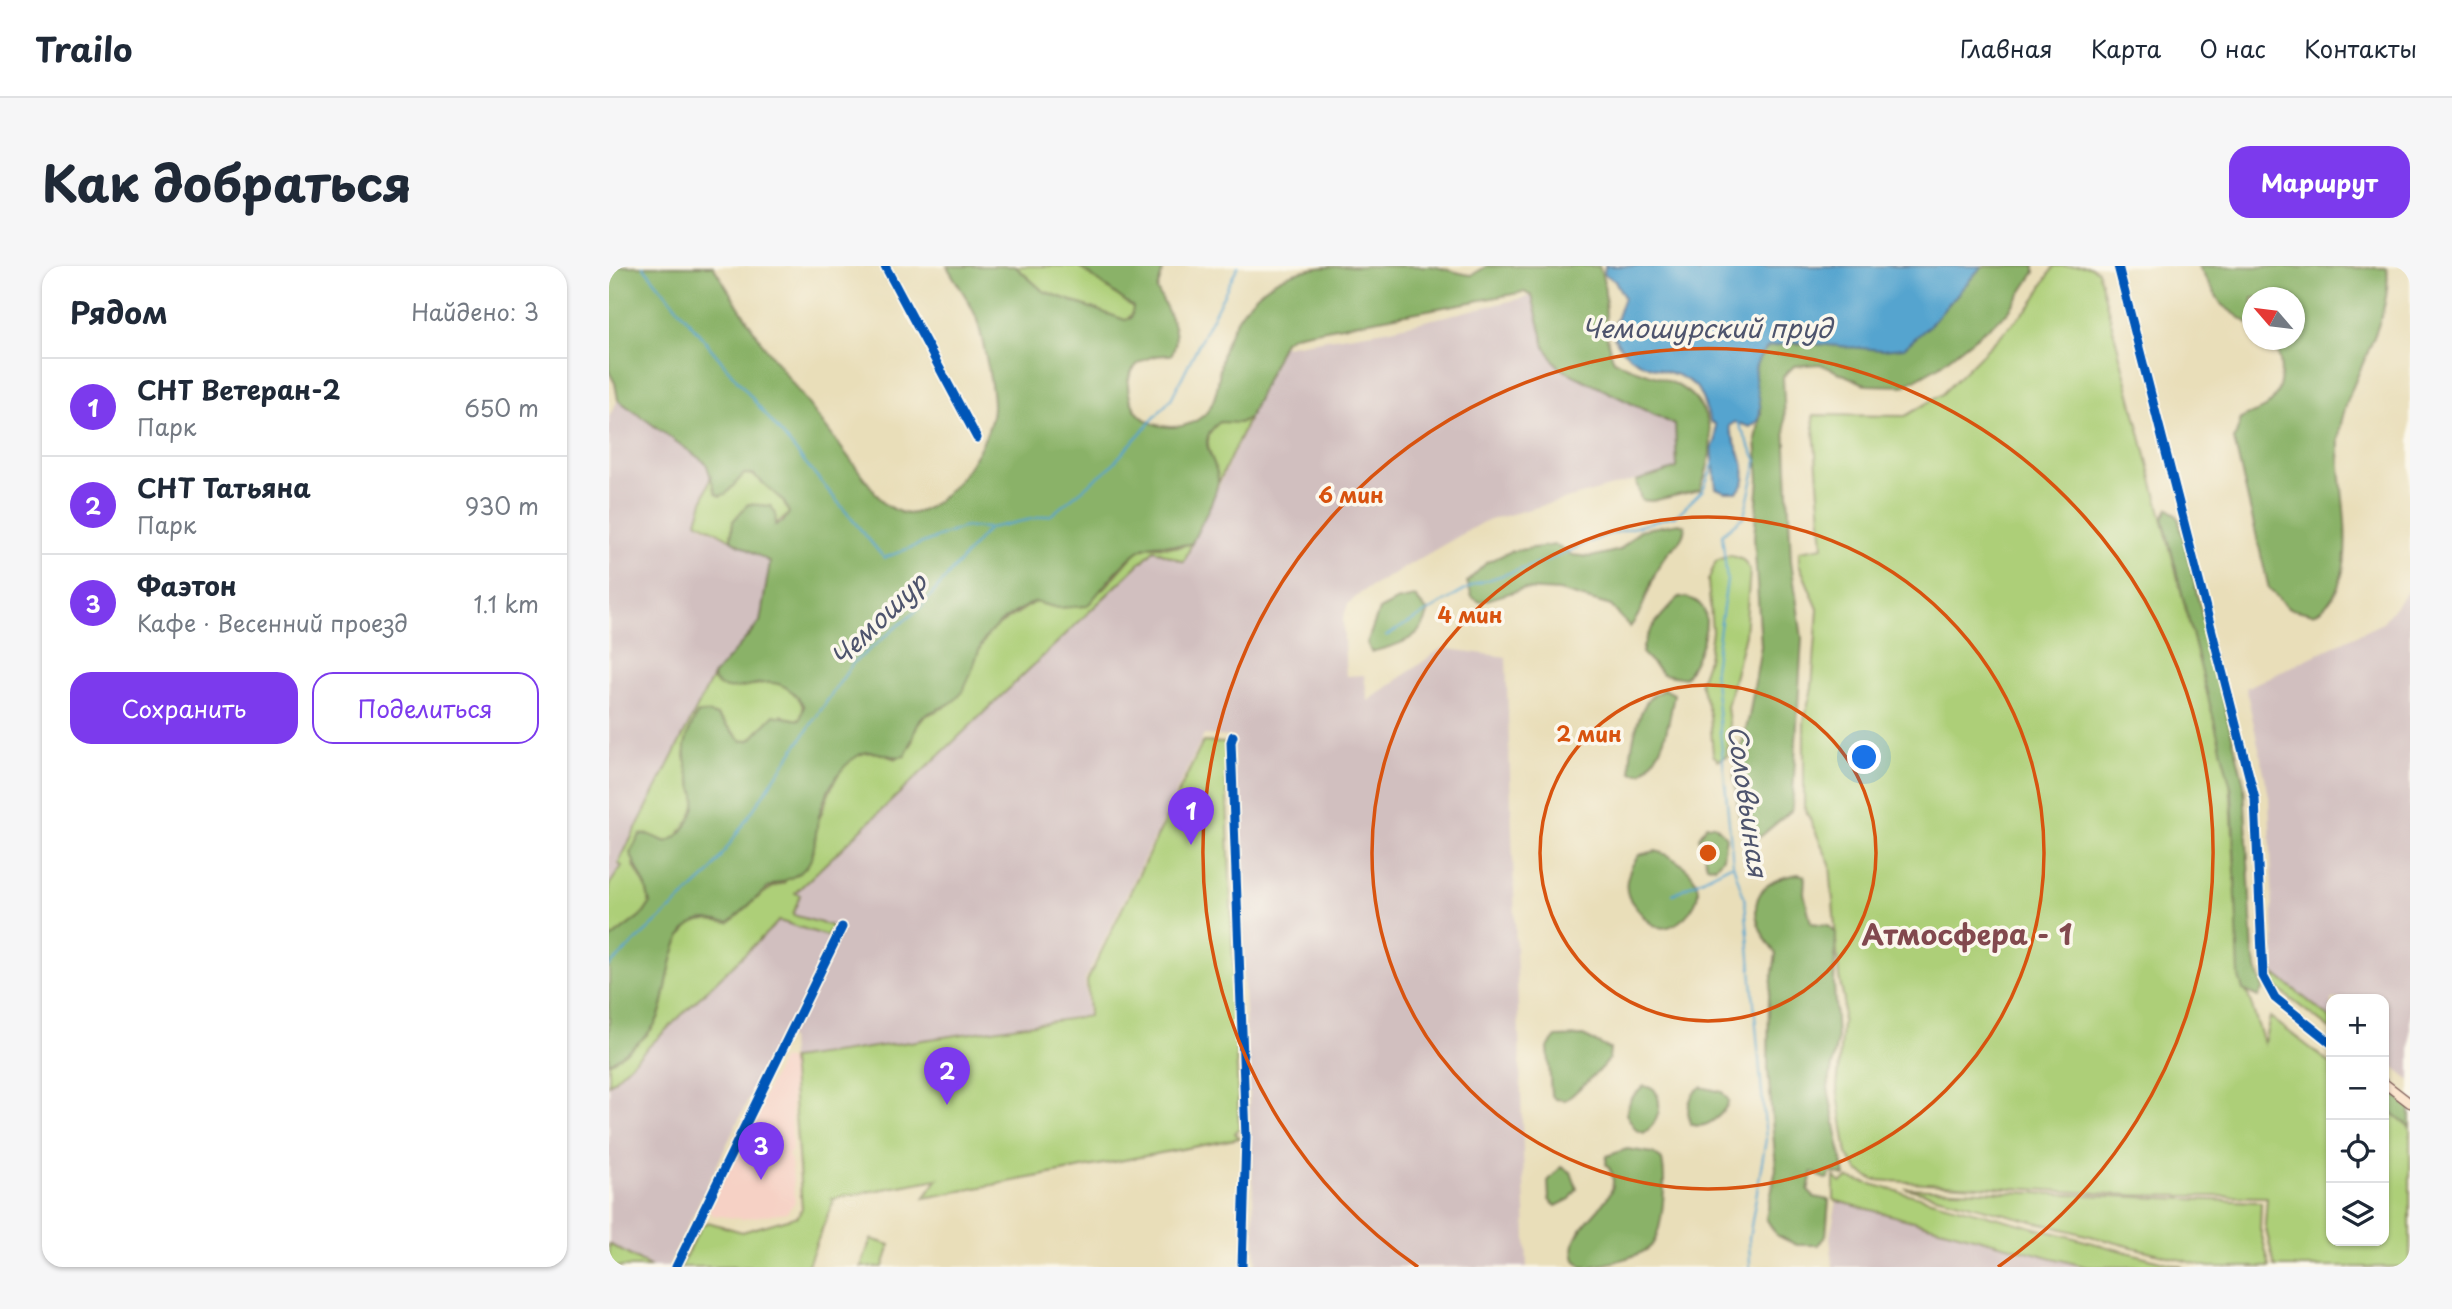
<!DOCTYPE html>
<html lang="ru">
<head>
<meta charset="utf-8">
<style>
	:root { --surface:#fff; --page:#f6f6f7; --text:#1f2937; --muted:#747a83; --line:#e0e1e3; --accent:#7c3aed }
	body { margin:0; font-family:"Playpen Sans",sans-serif; background:var(--page); color:var(--text) }
	.controls { position:absolute; right:21px; bottom:21px; display:grid; overflow:hidden; border-radius:14px; box-shadow:0 2px 5px #0004 }
	.controls button { width:63px; height:63px; display:grid; place-items:center; padding:0; border:0; border-bottom:2px solid var(--line); background:var(--surface); color:var(--text); font:35px sans-serif }
	.compass { position:absolute; left:1633px; top:21px; width:63px; height:63px; border-radius:50%; background:var(--surface); box-shadow:0 2px 5px #0004; rotate:298deg }
	.you { position:absolute; left:1256px; top:492px; width:24px; height:24px; margin:-18px; border:5px solid #fff; border-radius:50%; background:#1a73e8; box-shadow:0 0 0 10px #1a73e833 }
	.badge { display:grid; place-items:center; width:46px; height:46px; border-radius:50%; background:var(--accent); color:#fff; font-size:23px; font-weight:700 }
	.pin { position:absolute; translate:-50% -58px; filter:drop-shadow(0 2px 4px #0008) }
	.pin::after { content:''; position:absolute; top:37px; width:24px; height:21px; background:inherit; clip-path:polygon(0 0,100% 0,50% 100%) }
	.list { margin:0; padding:0; list-style:none }
	h2 { display:flex; justify-content:space-between; align-items:center; height:91px; margin:0; padding:0 28px; font-size:30px }
	h2 small { font-size:23px; font-weight:400; color:var(--muted) }
	.list li { display:grid; grid-template-columns:46px 1fr auto; gap:21px; align-items:center; box-sizing:border-box; height:98px; padding:0 28px; border-top:2px solid var(--line) }
	.list b { display:block; font-size:26px; white-space:nowrap }
	.list p { margin:0; font-size:23px; white-space:nowrap; color:var(--muted) }
	.list em { font-size:23px; font-style:normal; color:var(--muted) }
	.actions { display:flex; gap:14px; padding:21px 28px }
	.actions a { flex:1; padding:16px 0; border:2px solid var(--accent); border-radius:21px; text-align:center; font-size:24px; color:var(--accent) }
	.actions .main { background:var(--accent); color:#fff }
	.icon { flex:none; width:38px; height:38px; fill:none; stroke:currentColor; stroke-width:2; stroke-linecap:round; stroke-linejoin:round }
	.map { position:relative; flex:none; width:1801px; height:1001px; overflow:hidden; border-radius:21px }
	header { display:flex; align-items:center; gap:42px; box-sizing:border-box; height:98px; padding:0 35px; background:var(--surface); border-bottom:2px solid var(--line) }
	header strong { font-size:33px }
	nav { display:flex; gap:38px; margin-inline-start:auto; font-size:24px }
	.intro { display:flex; align-items:center; justify-content:space-between; box-sizing:border-box; height:168px; padding:0 42px }
	h1 { margin:0; font-size:49px }
	.button { padding:18px 32px; border-radius:21px; background:var(--accent); color:#fff; font-size:24px; font-weight:700 }
	main { display:flex; gap:42px; padding:0 42px }
	aside { flex:1; background:var(--surface); border-radius:21px; box-shadow:0 2px 5px #0004 }
	.map>svg:first-child { display:block }
	.built { fill:#f6d1c5 }
	.industrial { fill:#d1bfbf }
	.green { fill:#adcf78; stroke:#7c7752; stroke-width:2 }
	.forest { fill:#8ab268; stroke:#6a684a; stroke-width:2 }
	.water { fill:#55a4cf; stroke:#50627d; stroke-width:2 }
	.lines { fill:none; stroke-linecap:round; stroke-linejoin:round }
	.stream { stroke:#55a4cf; stroke-width:2 }
	.street-casing { stroke:#82625d; stroke-width:9 }
	.secondary-casing { stroke:#82625d; stroke-width:11 }
	.street { stroke:#fff; stroke-width:5 }
	.secondary { stroke:#fbe5cf; stroke-width:8 }
	.cycleway-casing { stroke:#fbf7ec; stroke-width:13 }
	.cycleway { stroke:#0057b8; stroke-width:9 }
	.ring { fill:none; stroke:#d8530f; stroke-width:3.5 }
	.labels { text-anchor:middle; stroke-width:7; stroke-linejoin:round; paint-order:stroke }
	.water-label { font-size:26px; font-style:italic; fill:#4e546d; stroke:#fbf7ec }
	.quarter-label { font-size:28px; font-weight:bold; fill:#82494e; stroke:#fbf7ec }
	.centre { fill:#d8530f; stroke:#fbf7ec; stroke-width:3.5 }
	.ring-label { font-size:21px; text-anchor:middle; font-weight:bold; fill:#d8530f; stroke:#fbf7ec; stroke-width:7; stroke-linejoin:round; paint-order:stroke }
</style>
</head>
<body>
<header>
<strong>Trailo</strong>
<nav><a>Главная</a><a>Карта</a><a>О нас</a><a>Контакты</a></nav>
</header>
<div class="intro"><h1>Как добраться</h1><a class="button">Маршрут</a></div>
<main>
<aside>
<h2>Рядом<small>Найдено: 3</small></h2>
<ul class="list">
<li><span class="badge">1</span><div><b>СНТ Ветеран-2</b><p>Парк</p></div><em>650 m</em></li>
<li><span class="badge">2</span><div><b>СНТ Татьяна</b><p>Парк</p></div><em>930 m</em></li>
<li><span class="badge">3</span><div><b>Фаэтон</b><p>Кафе · Весенний проезд</p></div><em>1.1 km</em></li>
</ul>
<div class="actions"><a class="main">Сохранить</a><a>Поделиться</a></div>
</aside>
<div class="map">
<svg width="1801" height="1001" viewBox="0 0 1801 1001">
	<rect width="100%" height="100%" fill="#fbf7ec"/>
	<filter id="ink" filterUnits="userSpaceOnUse"><feTurbulence type="fractalNoise" baseFrequency=".0143" numOctaves="2"/><feDisplacementMap in="SourceGraphic" scale="14" xChannelSelector="R" yChannelSelector="G"/><feConvolveMatrix kernelMatrix="1 2 1 2 8 2 1 2 1" color-interpolation-filters="sRGB"/></filter>
	<filter id="wash" filterUnits="userSpaceOnUse"><feTurbulence type="fractalNoise" baseFrequency=".00686" numOctaves="4" result="noise"/><feDisplacementMap in="SourceGraphic" scale="28" xChannelSelector="R" yChannelSelector="G"/><feGaussianBlur stdDeviation="1.57" result="paint"/><feColorMatrix in="noise" values="0 0 0 0 0 0 0 0 0 0 0 0 0 0 0 0 0 1.4 0 .05"/><feComposite in="paint" operator="in"/></filter>
	<g filter="url(#wash)">
		<rect width="100%" height="100%" fill="#e9deb9"/>
		<path class="built" d="M182,793l1,92 -4,4 3,5 4,42 -8,10 -45,7 -30,-4 -4,-5 73,-150z"/>
		<path class="industrial" d="M923,30l13,51 14,21 116,57 3,43 -195,54 -121,70 -14,12 -5,15 3,57 18,-1 4,26 74,-53 64,9 21,610h-271l-23,-530 -29,-2 -119,245 2,35 -296,44 -1,-20 -10,-5 -112,233h-17l-42,-23v-159l170,-164 48,15 4,-11 -38,-10 6,-20 -4,-1 359,-344 30,12 99,-216 103,-16z
			M9,134l88,63 5,12 -14,45 4,5 69,36 -10,61 -47,54 -95,188 4,2 -13,19v-468z
			M1801,322v493l-26,-21v-61h-53v20l-56,-45 -6,-178 -23,-108 136,-65z
			M1228,935l217,56 35,10h-256l-3,-30z"/>
		<path class="green" d="M406,0h63l55,41v7l-8,6 -82,-29z
			M1445,0h35l9,5 132,508 11,205 7,11 16,48 6,-26 61,47v177h53v-135l26,21v140h-135l-10,-42 2,-28 -135,-2 -258,-15 -16,-9 -11,-17 -10,-66 7,-88 -5,-23 -9,-113 -26,-58v-85l8,-33 6,-79 -19,-45v-13l24,-4 -10,-132 92,1 37,-22 90,-90z
			M640,152l-31,66c0,-23 -24,-43 2,-63h24z
			M135,208c20,0 38,22 45,39 -13,18 -36,10 -56,8l-2,19 -34,-19 14,-46 3,13 12,6 8,-13z
			M583,277l-8,19 -30,-12 -359,343 5,2 -7,20 39,11 -5,10 -48,-15 -170,164v-22c15,-9 37,-24 46,-39 17,-27 9,-105 53,-104 7,0 14,2 21,3 19,-15 33,-34 55,-40 10,-19 22,-38 32,-57 11,-22 19,-67 49,-73 11,-3 21,3 31,6l15,-13 6,-20 8,-10 20,-9 45,-76 45,-29 23,6 46,-19 33,-38 12,-5 30,1z
			M1121,289l13,5 7,10 -5,64 -18,73 3,23 -3,26 -9,4 -5,-5 -3,-40 -10,-33 8,-23 4,-28 -4,-50 8,-20z
			M104,410l1,5c13,2 27,5 40,4 6,0 11,-4 17,-4 17,1 40,22 29,39h-10l-8,-5 -32,25 -8,1 -25,-26 -26,67 5,16 -1,14 -19,26 -10,4 -18,-8 -15,30 13,23 4,17 -6,9 -35,27v-55l13,-19 -4,-2z
			M594,476l22,1 14,384 -4,6 5,5 -316,60 14,-19 -108,20h4l-27,68h-127l21,-41 7,-4 34,10 56,-16 4,-7 -11,-150 298,-43 -2,-35z
			M1666,708l56,45v11l-57,-44z
			M1225,910l7,7 7,-5 335,89h-96l-250,-66 -3,-1z
			M1296,922l356,14 -1,27 10,38h-61z
			M262,973l19,6 -7,22h-22z
			M0,978l42,23h-42z"/>
		<path class="forest" d="M0,0h104l49,77 122,161c10,5 19,12 30,9 34,-6 79,-73 79,-107 0,-19 -11,-71 -17,-89 -7,-18 -20,-34 -29,-51h68l28,25 82,29 6,-2 2,-11 -55,-41h86l-7,24c10,20 27,44 14,65 -31,-1 -53,17 -38,50 13,29 60,28 76,4 11,-17 9,-38 14,-57 3,-11 9,-24 15,-34 33,-52 76,-52 134,-52 19,0 40,0 59,0 14,2 27,8 41,9l15,-9h112c13,31 0,64 15,94 19,12 41,14 61,24 44,23 41,67 25,106l-48,11 -11,-1 -5,-19 41,-13 -2,-43 -116,-57 -14,-21 -13,-51 -8,-4 -230,43 -10,6 -35,77 -10,5 -19,-1c-29,21 0,37 -2,60 -3,19 -18,43 -26,61 -15,6 -28,-2 -43,3 -20,5 -47,44 -62,60l-29,2 -23,-6c-18,8 -46,25 -54,44 -8,17 -10,34 -21,49 -10,13 -26,13 -37,22 -10,10 -10,27 -18,39 -16,5 -30,-10 -46,-1 -23,13 -38,46 -42,71 -2,12 -2,27 -8,37 -10,15 -26,17 -40,24 -7,4 -30,29 -40,36 -7,-1 -15,-3 -21,-3 -44,-1 -36,77 -53,104 -9,15 -31,30 -46,39v-123l35,-27 6,-9 -4,-17 -16,-34 10,-18 8,-1 18,8c10,-4 15,-9 21,-18 19,-28 0,-39 -2,-68 -2,-15 6,-29 12,-42 22,-7 30,15 45,27l8,-1 24,-25 26,5 4,-14c-32,-50 -67,0 -90,-25l-1,-5 47,-54 10,-60 -39,-22 2,-19 15,-17 23,2 5,8 -1,11 8,-3 6,-9 -5,-11 -31,-28h-9l-18,20 -6,2 -4,-3 -10,-30 -88,-63 -3,-17 -6,-11z
			M1373,0h53v6l-27,40 -69,54 -35,20 -37,-1 -47,-21 -26,2 -11,11 8,184 11,77 -10,172 -31,26 -10,2 -10,-6 -7,-58 15,-57 12,-71 -7,-109 5,-58 -3,-39 5,-28 -7,-35 3,-18 11,-12 15,-4 71,3 76,-21z
			M1589,0l189,2c7,56 -44,116 -48,170 -3,49 29,150 -26,176l-25,-6 -19,-19 -35,-149 7,-21c8,-5 18,-7 25,-12 20,-16 18,-50 5,-67h24v-42h-42l-1,28 -30,-21z
			M1559,242l10,9 66,267 9,171 10,34 -5,8 -15,-7 -4,-13 -7,-185 -69,-274z
			M1070,257l6,3c-1,14 -8,17 -17,27 -18,20 -20,53 -38,74l-19,-21 -52,-15 -36,-2 -43,13 -8,-5 -5,-15 20,-20 25,-11 43,-6 17,10 19,2 29,-7 20,-20z
			M806,331l13,15c-5,28 -33,34 -57,40l-4,-9 12,-33 17,-9z
			M1070,331c48,1 20,59 6,81l-22,-4 -21,-21c3,-23 22,-40 37,-56z
			M1055,423l10,5c-5,29 -9,59 -32,79h-10c-5,-15 6,-63 18,-75 3,-3 10,-6 14,-9z
			M1098,559h8l11,11 -3,21 -8,10 -8,-2 -8,-28z
			M1047,585c16,5 41,20 42,39 1,18 -23,42 -40,37 -10,-3 -18,-15 -24,-22 -14,-15 -6,-36 5,-50z
			M1190,608l6,2 -1,17 7,30 17,2 8,8 -2,51 3,56 -9,48 17,88 -15,-4 -1,6 -4,1 -13,-7 -4,19 6,6 15,3 -3,36 -8,9h-21l-21,-10 -10,-17 10,-49 -8,-100 1,-72 7,-43c-28,-35 -32,-72 23,-80z
			M974,770l27,13 -1,10 -7,9 -32,29 -5,3 -10,-1 -4,-5 -3,-47 8,-10z
			M1035,820l10,3c10,15 5,34 -10,44l-8,-3 -10,-16 5,-16z
			M1775,820l26,20v21l-26,-21z
			M1092,821l21,5 7,9c-6,14 -23,30 -38,23 -6,-13 -2,-30 10,-37z
			M1018,883l26,4 9,7c4,18 2,71 -11,86 -10,11 -54,21 -68,21l-8,-7c-14,-39 61,-60 31,-96l1,-8z
			M952,901l10,5 6,17 -7,10 -14,7 -7,-6 -1,-19z"/>
		<path class="water" d="M996,0h78l16,6 6,-6h277l-52,59 -26,23 -22,2 -88,-8 -26,5c-29,28 0,45 -10,74l-8,6 -15,-5 -6,4c5,21 27,48 8,66h-12l-9,-4 -4,-39 4,-10 -1,-15 -4,-2c-4,-9 -9,-28 -15,-35 -26,-25 -59,-9 -82,-50l1,-14 9,-26 -9,-16 -11,-7z"/>
		<g class="lines">
			<path class="stream" d="M34,0l241,292 80,-31 25,1
				M1129,157l19,38 -13,55 -22,18 5,46 -13,89 19,195 12,37 21,238 -17,99 1,29
				M777,370l89,-52 69,-22 60,-26 73,-21 26,-25 13,-32
				M1064,628l58,-29
				M0,700l101,-93 143,-210 68,-56 68,-79 62,-13 59,-48 61,-68 67,-133"/>
		</g>
	</g>
	<g filter="url(#ink)">
		<g class="lines">
			<g class="street-casing">
				<path id="street" d="M276,0l92,172
					M624,470l-2,6 15,395 -4,130
					M67,1001l166,-340"/>
			</g>
			<g class="secondary-casing">
				<path id="secondary" d="M1509,0l137,533 8,177 12,22 56,45
					M1775,817l26,20"/>
			</g>
			<use href="#street" class="street"/>
			<use href="#secondary" class="secondary"/>
			<g class="cycleway-casing">
				<path id="cycleway" d="M276,0l92,172
					M1509,0l137,533 8,177 12,22 56,45
					M624,470l-2,6 15,395 -4,130
					M67,1001l166,-340"/>
			</g>
			<use href="#cycleway" class="cycleway"/>
		</g>
	</g>
	<g class="ring">
		<circle cx="1099" cy="587" r="168"/>
		<circle cx="1099" cy="587" r="336"/>
		<path d="M809 1001A505 505 0 1 1 1389 1001"/>
	</g>
	<g class="labels">
		<g class="water-label">
			<text x="1098" y="72">Чемошурский пруд</text>
			<text transform="translate(270 354) rotate(-44)" y="9">Чемошур</text>
			<text transform="translate(1138 535) rotate(82)" y="9">Соловьиная</text>
		</g>
		<g class="quarter-label">
			<text x="1358" y="679">Атмосфера - 1</text>
		</g>
	</g>
	<circle cx="1099" cy="587" r="10" class="centre"/>
	<g class="ring-label">
		<text x="742" y="237">6 мин</text>
		<text x="861" y="357">4 мин</text>
		<text x="980" y="476">2 мин</text>
	</g>
</svg>
<div class="controls">
<button>+</button>
<button>−</button>
<button><svg class="icon" aria-label="locate" viewBox="0 0 24 24"><circle cx="12" cy="12" r="6"/><path d="M12 2v4M12 18v4M2 12h4M18 12h4"/></svg></button>
<button><svg class="icon" aria-label="layers" viewBox="0 0 24 24"><path d="M12 4l9 5-9 5-9-5zM3 14l9 5 9-5"/></svg></button>
</div>
<svg class="compass" viewBox="-18 -18 36 36"><path d="M0-13l5 13h-10z" fill="#e53935"/><path d="M0 13l5-13h-10z" fill="#747a83"/></svg>
<div class="you"></div>
<div class="pin badge" style="left:582px;top:579px">1</div>
<div class="pin badge" style="left:338px;top:839px">2</div>
<div class="pin badge" style="left:152px;top:914px">3</div>
</div>
</main>
</body>
</html>
